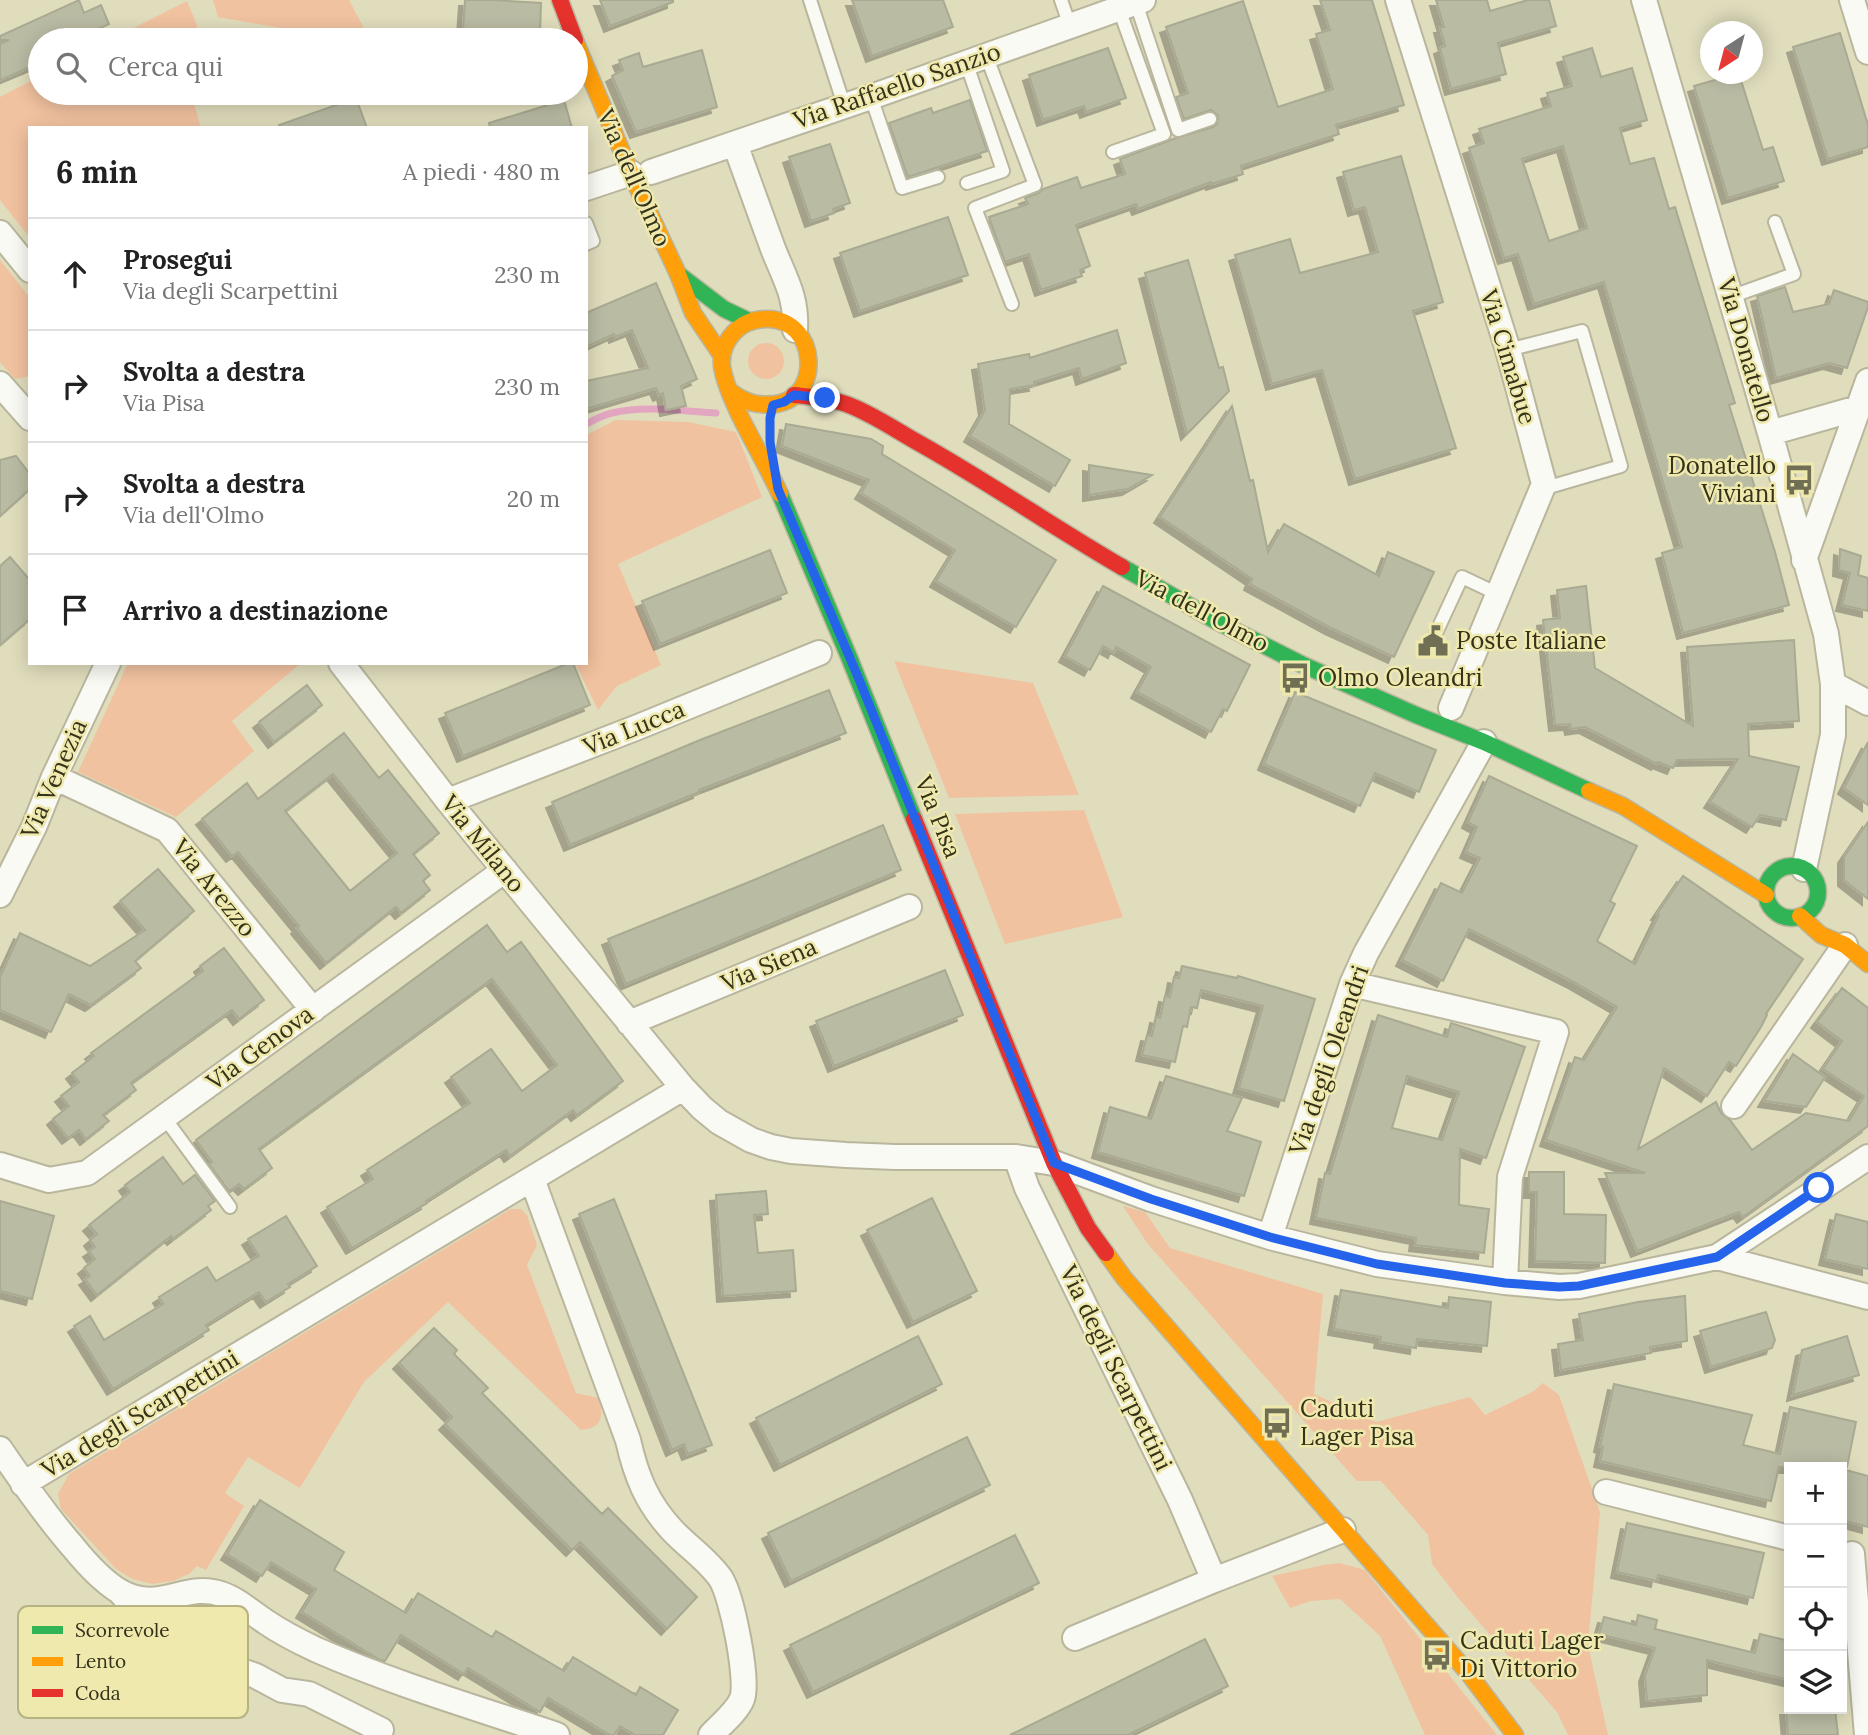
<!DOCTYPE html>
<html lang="it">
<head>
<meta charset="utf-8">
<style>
	:root { --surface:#fff; --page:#f2f2f2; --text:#222; --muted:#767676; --line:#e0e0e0 }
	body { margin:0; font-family:Lora,serif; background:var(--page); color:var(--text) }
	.controls { position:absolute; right:21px; bottom:21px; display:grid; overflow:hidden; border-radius:0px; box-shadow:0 4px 18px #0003 }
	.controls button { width:63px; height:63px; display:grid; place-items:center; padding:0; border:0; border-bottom:2px solid var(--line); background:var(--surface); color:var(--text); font:35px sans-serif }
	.compass { position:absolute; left:1700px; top:21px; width:63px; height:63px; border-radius:50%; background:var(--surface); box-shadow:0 4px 18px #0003; rotate:216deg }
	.stop { position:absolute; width:21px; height:21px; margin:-16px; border:5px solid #2563eb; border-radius:50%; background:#fff }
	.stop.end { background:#2563eb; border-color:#fff; box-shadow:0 2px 7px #0008 }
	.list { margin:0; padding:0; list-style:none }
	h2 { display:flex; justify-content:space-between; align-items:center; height:91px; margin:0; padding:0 28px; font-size:30px }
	h2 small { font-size:23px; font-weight:400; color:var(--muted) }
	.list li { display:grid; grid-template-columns:46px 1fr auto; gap:21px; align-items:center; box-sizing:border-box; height:112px; padding:0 28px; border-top:2px solid var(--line) }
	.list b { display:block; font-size:26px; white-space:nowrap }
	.list p { margin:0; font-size:23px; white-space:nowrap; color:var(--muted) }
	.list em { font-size:23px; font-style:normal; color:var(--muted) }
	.icon { flex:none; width:38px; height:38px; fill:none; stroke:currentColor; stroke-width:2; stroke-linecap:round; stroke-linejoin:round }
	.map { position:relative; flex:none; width:1868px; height:1735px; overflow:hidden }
	.search { position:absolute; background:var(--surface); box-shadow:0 4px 18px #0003; left:28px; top:28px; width:560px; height:77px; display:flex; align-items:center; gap:18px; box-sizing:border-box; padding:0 24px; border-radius:38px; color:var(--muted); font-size:26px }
	.panel { position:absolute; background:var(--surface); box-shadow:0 4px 18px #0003; left:28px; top:126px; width:560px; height:539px; border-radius:0px }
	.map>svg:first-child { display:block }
	.green { fill:#f1c2a0 }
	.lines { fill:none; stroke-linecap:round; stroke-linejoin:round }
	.stream { stroke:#e2a6c1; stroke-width:7 }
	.building { fill:#babba3; stroke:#a8aa92; stroke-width:2; fill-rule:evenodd; filter:url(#shadow) }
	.lane-casing { stroke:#b9b69d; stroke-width:16 }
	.street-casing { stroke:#b9b69d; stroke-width:28 }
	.fast-casing { stroke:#b9b69d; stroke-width:19 }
	.slow-casing { stroke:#b9b69d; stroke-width:19 }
	.jam-casing { stroke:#b9b69d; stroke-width:19 }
	.lane { stroke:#fafaf5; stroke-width:12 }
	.street { stroke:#fafaf5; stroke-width:24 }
	.fast { stroke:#30b455; stroke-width:16 }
	.slow { stroke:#ff9f0a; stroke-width:16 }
	.jam { stroke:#e5322d; stroke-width:16 }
	.route { stroke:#2563eb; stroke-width:9 }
	.labels { text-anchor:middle; stroke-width:5; stroke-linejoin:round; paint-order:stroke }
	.street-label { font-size:24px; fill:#34321a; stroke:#efe9ae }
	.poi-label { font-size:24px; fill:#34321a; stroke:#efe9ae; text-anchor:start }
	.key { fill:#efe9ae; stroke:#b7b282; stroke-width:2 }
	.key-label { font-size:19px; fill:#34321a }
</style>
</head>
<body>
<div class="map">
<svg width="1868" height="1735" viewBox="0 0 1868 1735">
	<defs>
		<filter id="shadow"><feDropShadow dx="-6" dy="6" stdDeviation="0" flood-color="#0004"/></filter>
	</defs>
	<rect width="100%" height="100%" fill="#e0ddbd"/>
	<path class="green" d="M213,0h136l19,36 -64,-4 -86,-15z
		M187,1l10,24 -2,15h-85z
		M40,76v17h151l10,35h-171v110l-30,-38v-103z
		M0,260l30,38v78l-15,3 -15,-17z
		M748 361a18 18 0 1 1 36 0a18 18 0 1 1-36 0Z
		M616,420l72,2 48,10 26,65 -144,67 43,101 -44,21 -19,24 -23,-47h11v-228z
		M894,661l139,22 46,112 -130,3z
		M128,663h173l-69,58 22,30 -78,66 -98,-45z
		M1084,810l39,107 -118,27 -50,-130z
		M1123,1206l22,6 25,36 153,46 -9,100 62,28 94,-25 15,18 49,-24 9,-8 16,12 41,117 -12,133 20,90h-40l-11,-23 -98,-113 -27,-35 -4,-29 -47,-54h-24l-210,-238z
		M511,1209h10l6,6 10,30 -10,20 49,128 23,5c4,19 4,30 -18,32l-133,-128 -84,80 -64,106 -52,-31 -23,36 19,13 -38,64 -9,-4 -8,8 -16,7 -21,3 -20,-5 -16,-10 -55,-60 -3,-15 11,-20z
		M1339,1563l26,7 132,165h-72l-45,-99 -40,-37 -29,2 -21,7 -18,-32 51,-11z"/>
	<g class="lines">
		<path class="stream" d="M586,424c8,-4 17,-9 26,-11 33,-8 71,-2 104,0"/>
	</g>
	<path class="building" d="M79,0l5,13 17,-8 8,19 -15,7 4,9h-58v23l-40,17v-36l9,-4h-9v-4z
		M465,0h29l47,3 -1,32 -77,-5z
		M600,0h73v2l-63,24z
		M852,0h91l10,27 -81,29z
		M1320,0h52l32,105 -68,20 3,9 -98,32 2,8 -31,10 -1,-2 -73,27 -2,-5 -60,21 14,41 -10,4 2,6 -41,14 -12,-36 -24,8 -16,-45 39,-13 -3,-6 14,-5 4,-4 34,-12 4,11 44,-14 -5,-15 56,-21 37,-11 4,-3 1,-8 -7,-6 -27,9 -8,-22 12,-4 -22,-66 77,-26 35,106 55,-18 -17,-55 14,-4z
		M1436,0h51l3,11 38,-11h21l7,26 -58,17 8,31 -55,15 -11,-41 5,-2 -5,-19h4z
		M1840,33l28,92v22l-40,12 -35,-112z
		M1108,48l18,50 -40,14 -2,-6 -41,14 -14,-45z
		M1592,48l9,29 31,-9 15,52 -27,8 10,36 24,-6 15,51 6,-2 60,196 -6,2 46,147 14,53 -106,28 -21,-80 20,-6 -78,-265 -70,22 -16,-50 -14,4 -35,-110 15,-5 -5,-14 72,-23 -4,-13 25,-7 -9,-29zM1563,146l24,82 -38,13 -27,-82z
		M702,50l15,57 -81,25 -24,-56 11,-6 -4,-10 20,-7 4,14z
		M1736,74h3l24,76 10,-3 11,34 -56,17 -34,-112z
		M356,98l11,30h-87l-1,-3z
		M564,100l8,28h-82l-1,-5z
		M970,100l17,51 -79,26 -19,-54 42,-15 2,5z
		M830,144l20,59 -17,6 1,4 -23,8 -22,-64z
		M1401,156l42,146 -30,9 43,137 -101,31 -33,-109 -50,14 -37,-129 55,-16 10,34 78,-21 -13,-45 -11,3 -11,-38z
		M948,217l20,58 -108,36 -20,-58z
		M1188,260l31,108 4,-1 6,24 -42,43 -42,-161z
		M656,283l41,96 -16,7 5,20 -20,4 -3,-17 -4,2 -3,-7 -70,21v-28l62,-13 -16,-38 -17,7 -1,-3 -28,13v-34z
		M1785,287l8,25 36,-8 5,-14 34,12v5l-21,61 -18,-5 -53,15 -19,-82z
		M1117,330l9,33 -44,16 -3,-11 -45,14 1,3 -25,4 -1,35 61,36 -15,26 -85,-50 15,-26 -7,-46 51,-10 1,4z
		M1232,406l18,75 3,-1 15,72 16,-28 95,52 9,-24 46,20 -40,85 -63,-29 -81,-44 2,-5 -92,-62z
		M786,424l85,15 12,7 -1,8 174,106 -40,67 -80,-46 19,-31 -94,-57 8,-13 -87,-34z
		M16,456l14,18v15l-30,27v-56z
		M1089,465l63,10 -24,14 -39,6z
		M1840,549l21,7 -3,19 10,3v33l-26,-6 8,-32 -11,-3z
		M770,550l17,43 -127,51 -18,-43z
		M10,557l20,23v39l-30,26v-79z
		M1103,586l147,79 -23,46 -4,-2 -12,23 -74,-40 14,-25 -35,-20 -2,5 -11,-6 -13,24 -25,-14z
		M1586,586l9,82 98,58 -6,-79 107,-7 5,81 -51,3 1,32 50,11 -13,53 -26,-5 -8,12 -42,-25 28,-43 -61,1 -4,8 -15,-6 -1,2 -72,-37 -14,2 -1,-5 -15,1 -12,-105 17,-2 -3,-28z
		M569,663h4l17,42 -127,51 -18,-43z
		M307,685l15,20 -48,37 -15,-20z
		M829,690l17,43 -147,57v2l-129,53 -18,-43 148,-62z
		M1295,692l141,58 -17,42 -44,-19 -15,33 -96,-42z
		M344,733l35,45 9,-8 51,63 -26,21 17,21 -7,6 7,9 -29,23 -5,-6 -70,56 -29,-35 2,-2 -61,-74 -6,4 -30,-37 45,-36 11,16zM333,774l64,79 -47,38 -65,-80z
		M1868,742v63l-24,-17z
		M1489,776l148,70 -27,55 5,3 -18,37 38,23 24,-49 -2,-1 26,-38 120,83 -37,55 1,1 -6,12 -25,39 -7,-4 -22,34 -43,-28 -26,81 78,-47 5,11 9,7 22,30 54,-37 43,8 15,-25 -41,-27 19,-28 -25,-19 25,-34 26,20v118l-125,91 -4,-5 -102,39 -32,-78h40l-99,-33 29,-83 9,3 33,-53 -45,-26 -103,-52 -26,52 -41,-21 39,-77 21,10 18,-35 -14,-6 11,-25 -9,-5z
		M1868,822v77l-24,-19v-23z
		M883,825l18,45 -275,114 -18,-45 146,-59z
		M158,869l36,42 -59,50 6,7 -50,37 -22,-11 -18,38 -51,-22v-33l20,-44 70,33 55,-36 -25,-29z
		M487,925l20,27 14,-10 102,139 -46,34 -4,-5 -63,46 -4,-6 -80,51 1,2 -75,45 -25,-41 46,-28 -6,-9 103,-67 -19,-26 40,-28 31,42 35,-26 -65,-86 -233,170 13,19 -28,21 -5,-5 -10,7 -20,-27 3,-2 -16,-22z
		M224,948l40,52 -25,19 -7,-9 -101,73 5,7 -33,25 6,6 -23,18 -7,-9 -11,8 -15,-19 16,-13 -8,-10 18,-14 -7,-9 22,-17 -3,-3 112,-82 -3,-5z
		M1182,966l55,12 1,-2 77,23 -31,102 -45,-13 24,-82 -62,-16 -4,18 -6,-1 -4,20 -4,-1 -8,36 -33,-7 5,-20 5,1 4,-19 4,1 5,-22 5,1 4,-20 5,1z
		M945,970l18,45 -129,51 -18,-45z
		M1378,1015l69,22 4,-14 74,24 -39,111 -26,-9 -1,56 30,4 -5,44 -69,-8 1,-7 -100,-20 9,-45 5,1zM1407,1076l52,16 -17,48 -50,-12z
		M1793,1054l32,23 -19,30 -42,-6z
		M1166,1076l76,22 -15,33 34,11 -17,54 -146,-44 12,-45 41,12z
		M163,1157l20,27 12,-9 20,26 -7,5 3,4 -38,29 -2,-3 -74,59 -12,-16 5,-3 -6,-8 11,-9 -6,-8 6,-4 -5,-7 7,-6 -8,-9 41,-33 -5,-7z
		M1529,1172h35v42l42,1 -1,48 -70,-2 2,-69h-8z
		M766,1191l2,23 -14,1 4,38 35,-3 3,41 -73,5 -7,-101z
		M932,1198l45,93 -64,31 -46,-92z
		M614,1199l98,246 -24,9 -4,-10 -12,6 -93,-236z
		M0,1201l54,15 -22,83 -32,-8z
		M1836,1214l32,8v47l-43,-10z
		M286,1216l31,50 -29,18 2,3 -24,15 -7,-10 -53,33 3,5 -96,59 -39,-63 16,-10 14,24 59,-36 -4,-7 48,-30 9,14 43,-25 -11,-17z
		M1341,1290l107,18 1,-11 42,5 -4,44 -70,-7 -1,9 -36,-6 1,-5 -47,-8z
		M1685,1296l2,45 -37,6 1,6 -90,17 -3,-26 25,-4 -4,-26 59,-12z
		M1766,1312l9,28 -3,8 -61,19 -11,-36z
		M434,1328l23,22 -3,4 34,34 -6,5 120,121 6,-6 89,89 -30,32 -87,-87 -8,8 -127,-126 7,-7 -53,-54z
		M918,1336l24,48 -162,81 -24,-47z
		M1847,1336l12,39 -66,20 9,-45z
		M1614,1384l138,31 -9,30 37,9 10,-47 66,15 -9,45h-68l-8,34 -171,-40 3,-14 -3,-1z
		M967,1437l23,48 -199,96 -23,-48z
		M1842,1469l26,7v51l-26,-7z
		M260,1500l84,52 -10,18 72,43 12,-20 74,44 4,-6 68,40 9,-14 63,38 4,-8 38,23 -15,25h-28l-15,-9 -6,9h-4l-62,-37 -8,14 -72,-44 -4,6 -63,-39 -16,26 -5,-1 -78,-48 14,-23 -45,-27 -9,14 -35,-22z
		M1627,1523l137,30 -11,45 -95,-23 -1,6 -40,-9z
		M1015,1535l24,48 -226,109 -23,-47z
		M1638,1615l19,5 -2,9 100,24 5,-19 29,7v39l-82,-20v35l-60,6 -2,-25 10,-28 -56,-14 5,-17 32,8z
		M1205,1639l23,47 -100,49h-118z
		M1786,1709h49l3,26h-50z"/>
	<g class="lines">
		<g class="lane-casing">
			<path id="lane" d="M810,0l34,105
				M1061,0l9,26
				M1136,3l42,127 32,-11
				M986,55l49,130 -60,23 37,96
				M966,62l37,109 -36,12
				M871,97l31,91 36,-11
				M1113,152l51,-18 -45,-125
				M586,223l7,18 -7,3
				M1730,297l64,-23 -19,-52
				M1508,350l74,-19 39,135 -79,23
				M1436,633l26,-56 38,18
				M164,1117l66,90"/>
		</g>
		<g class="street-casing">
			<path id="street" d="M1398,0l110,350 36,134 -93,224
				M1644,0l126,433 56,201 7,50v51l-29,134
				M1852,0l16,52
				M735,144c12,34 25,68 37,102 12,32 25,49 23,84
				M651,172l220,-75 272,-97
				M586,188l45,-15
				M0,233l30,37
				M0,384l30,34
				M1770,433l88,-25
				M1804,560l64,-179
				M341,663l107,138 235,287
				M1833,684l35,19
				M54,777l113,53 146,180
				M448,801l190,-74 181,-74
				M0,895l34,-68 20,-50 54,-114
				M1352,984l204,48 -46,145 -5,105
				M629,1023l280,-116
				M1734,1106l111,-161
				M1016,1157l11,31 153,312 34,80 -139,58
				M0,1165l49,15 38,-7 418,-303
				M532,1179l96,261c8,36 19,63 44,90 16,17 36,30 49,49 11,18 28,101 21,120 -6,14 -21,25 -31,36
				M1270,1237l82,-253 14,-31 118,-211
				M1717,1257l151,40
				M0,1449c23,34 46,67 73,98 13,16 28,33 46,44 41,24 65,-10 102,3 16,5 31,19 45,28 16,11 34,20 51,28 78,34 160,58 240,85
				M23,1484l660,-396 19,20 17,14 32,18 20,7 20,4 55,4 49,2h121l38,6 97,36 119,38 107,27 128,18 54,5 20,-1 138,-29 151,-100
				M1606,1492l183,46
				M1852,1554l15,181
				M1214,1580l129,-50
				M121,1593l26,30 34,23 35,16 40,14 26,14 27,4 72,36"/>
		</g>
		<g class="fast-casing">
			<path id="fast" d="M678,274l46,35 25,12
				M780,494l69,163 65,162
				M1122,567l94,54 85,43 115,51 68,27 105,49
				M1766 892a26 26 0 1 1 52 0a26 26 0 1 1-52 0Z"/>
		</g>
		<g class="slow-casing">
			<path id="slow" d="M576,43l57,135 45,96 15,39 29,43
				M731,392c15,11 27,14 45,12 47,-7 42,-84 -8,-85 -9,0 -18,2 -25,6 -14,9 -23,25 -21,41 2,16 10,32 16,46 13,27 29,54 42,82
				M1589,791l34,15 143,89
				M1800,916l21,19 24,10 23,19
				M1106,1253l18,25 345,396 46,61"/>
		</g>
		<g class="jam-casing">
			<path id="jam" d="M560,0l15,40
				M794,395c18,2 35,3 52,9 25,9 48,25 71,38 70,39 136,85 205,125
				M914,819l140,344 34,65 18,25"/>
		</g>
		<use href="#lane" class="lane"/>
		<use href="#street" class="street"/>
		<use href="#fast" class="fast"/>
		<use href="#slow" class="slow"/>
		<use href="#jam" class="jam"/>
	</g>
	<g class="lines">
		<path class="route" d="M825,398l-31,-3 -10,7 -11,3 -3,13v24l8,47 80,188 196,486 97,36 119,38 107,27 128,19 54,4 20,-1 138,-29 102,-69"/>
	</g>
	<defs>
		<g id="bus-bare" transform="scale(2.415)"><path d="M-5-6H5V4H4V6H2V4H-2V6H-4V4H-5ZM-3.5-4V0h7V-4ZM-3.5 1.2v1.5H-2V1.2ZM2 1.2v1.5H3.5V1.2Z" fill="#706e53" stroke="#efe9ae" stroke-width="2.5" paint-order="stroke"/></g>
		<g id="civic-bare" transform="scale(2.415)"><path d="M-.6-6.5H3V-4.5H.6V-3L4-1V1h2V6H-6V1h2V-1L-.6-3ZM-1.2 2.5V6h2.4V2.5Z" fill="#706e53" stroke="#efe9ae" stroke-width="2.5" paint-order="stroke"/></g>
	</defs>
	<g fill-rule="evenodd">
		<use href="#bus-bare" x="1799" y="480"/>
		<use href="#civic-bare" x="1433" y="641"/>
		<use href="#bus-bare" x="1295" y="678"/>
		<use href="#bus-bare" x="1277" y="1423"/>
		<use href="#bus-bare" x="1437" y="1655"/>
	</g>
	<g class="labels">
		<g class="street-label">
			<text transform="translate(897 86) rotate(-19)" y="8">Via Raffaello Sanzio</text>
			<text transform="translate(634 178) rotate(66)" y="8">Via dell'Olmo</text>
			<text transform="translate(1746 350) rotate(74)" y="8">Via Donatello</text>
			<text transform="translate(1508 357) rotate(73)" y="8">Via Cimabue</text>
			<text transform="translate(1202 611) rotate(28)" y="8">Via dell'Olmo</text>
			<text transform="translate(634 728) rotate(-22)" y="8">Via Lucca</text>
			<text transform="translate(54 779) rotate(-66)" y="8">Via Venezia</text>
			<text transform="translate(938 817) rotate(68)" y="8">Via Pisa</text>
			<text transform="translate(483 844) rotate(51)" y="8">Via Milano</text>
			<text transform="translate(214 888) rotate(51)" y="8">Via Arezzo</text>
			<text transform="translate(769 965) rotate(-23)" y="8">Via Siena</text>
			<text transform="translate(260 1048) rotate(-36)" y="8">Via Genova</text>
			<text transform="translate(1329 1060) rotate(-71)" y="8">Via degli Oleandri</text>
			<text transform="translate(1116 1368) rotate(64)" y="8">Via degli Scarpettini</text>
			<text transform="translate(140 1414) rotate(-31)" y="8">Via degli Scarpettini</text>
		</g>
		<g class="poi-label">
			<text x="1776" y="474" text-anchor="end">Donatello<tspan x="1776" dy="28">Viviani</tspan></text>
			<text x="1456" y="649">Poste Italiane</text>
			<text x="1318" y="686">Olmo Oleandri</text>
			<text x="1300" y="1417">Caduti<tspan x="1300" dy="28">Lager Pisa</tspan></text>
			<text x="1460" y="1649">Caduti Lager<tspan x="1460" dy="28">Di Vittorio</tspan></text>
		</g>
	</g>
	<rect x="18" y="1606" width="230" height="112" rx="10" class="key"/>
	<rect x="32" y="1626" width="31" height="8" fill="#30b455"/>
	<rect x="32" y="1657" width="31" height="9" fill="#ff9f0a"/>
	<rect x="32" y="1689" width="31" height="8" fill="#e5322d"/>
	<g class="key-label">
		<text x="75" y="1637">Scorrevole</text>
		<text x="75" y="1668">Lento</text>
		<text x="75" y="1700">Coda</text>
	</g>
</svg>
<div class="controls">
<button>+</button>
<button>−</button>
<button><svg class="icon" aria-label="locate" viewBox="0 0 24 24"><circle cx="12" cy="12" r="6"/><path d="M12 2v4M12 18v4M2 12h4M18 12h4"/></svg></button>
<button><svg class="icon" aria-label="layers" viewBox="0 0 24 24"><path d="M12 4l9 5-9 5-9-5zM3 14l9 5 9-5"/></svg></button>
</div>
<svg class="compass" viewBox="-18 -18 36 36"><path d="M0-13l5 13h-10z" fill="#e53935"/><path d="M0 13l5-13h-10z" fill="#767676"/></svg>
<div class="stop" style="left:1819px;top:1188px"></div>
<div class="stop end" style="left:825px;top:398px"></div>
<div class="search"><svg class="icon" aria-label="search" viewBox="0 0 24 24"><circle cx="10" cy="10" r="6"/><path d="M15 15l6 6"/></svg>Cerca qui</div>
<section class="panel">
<h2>6 min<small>A piedi · 480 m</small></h2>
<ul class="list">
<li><svg class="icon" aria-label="ahead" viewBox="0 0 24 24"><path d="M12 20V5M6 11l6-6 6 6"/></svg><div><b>Prosegui</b><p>Via degli Scarpettini</p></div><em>230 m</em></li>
<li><svg class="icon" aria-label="right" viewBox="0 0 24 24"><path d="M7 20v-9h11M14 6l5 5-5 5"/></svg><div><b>Svolta a destra</b><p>Via Pisa</p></div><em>230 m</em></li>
<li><svg class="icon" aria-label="right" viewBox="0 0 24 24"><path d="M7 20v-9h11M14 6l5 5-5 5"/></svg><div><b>Svolta a destra</b><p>Via dell'Olmo</p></div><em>20 m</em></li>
<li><svg class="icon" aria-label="arrive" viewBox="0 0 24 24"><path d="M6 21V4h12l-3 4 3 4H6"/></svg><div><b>Arrivo a destinazione</b></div></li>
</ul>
</section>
</div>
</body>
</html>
